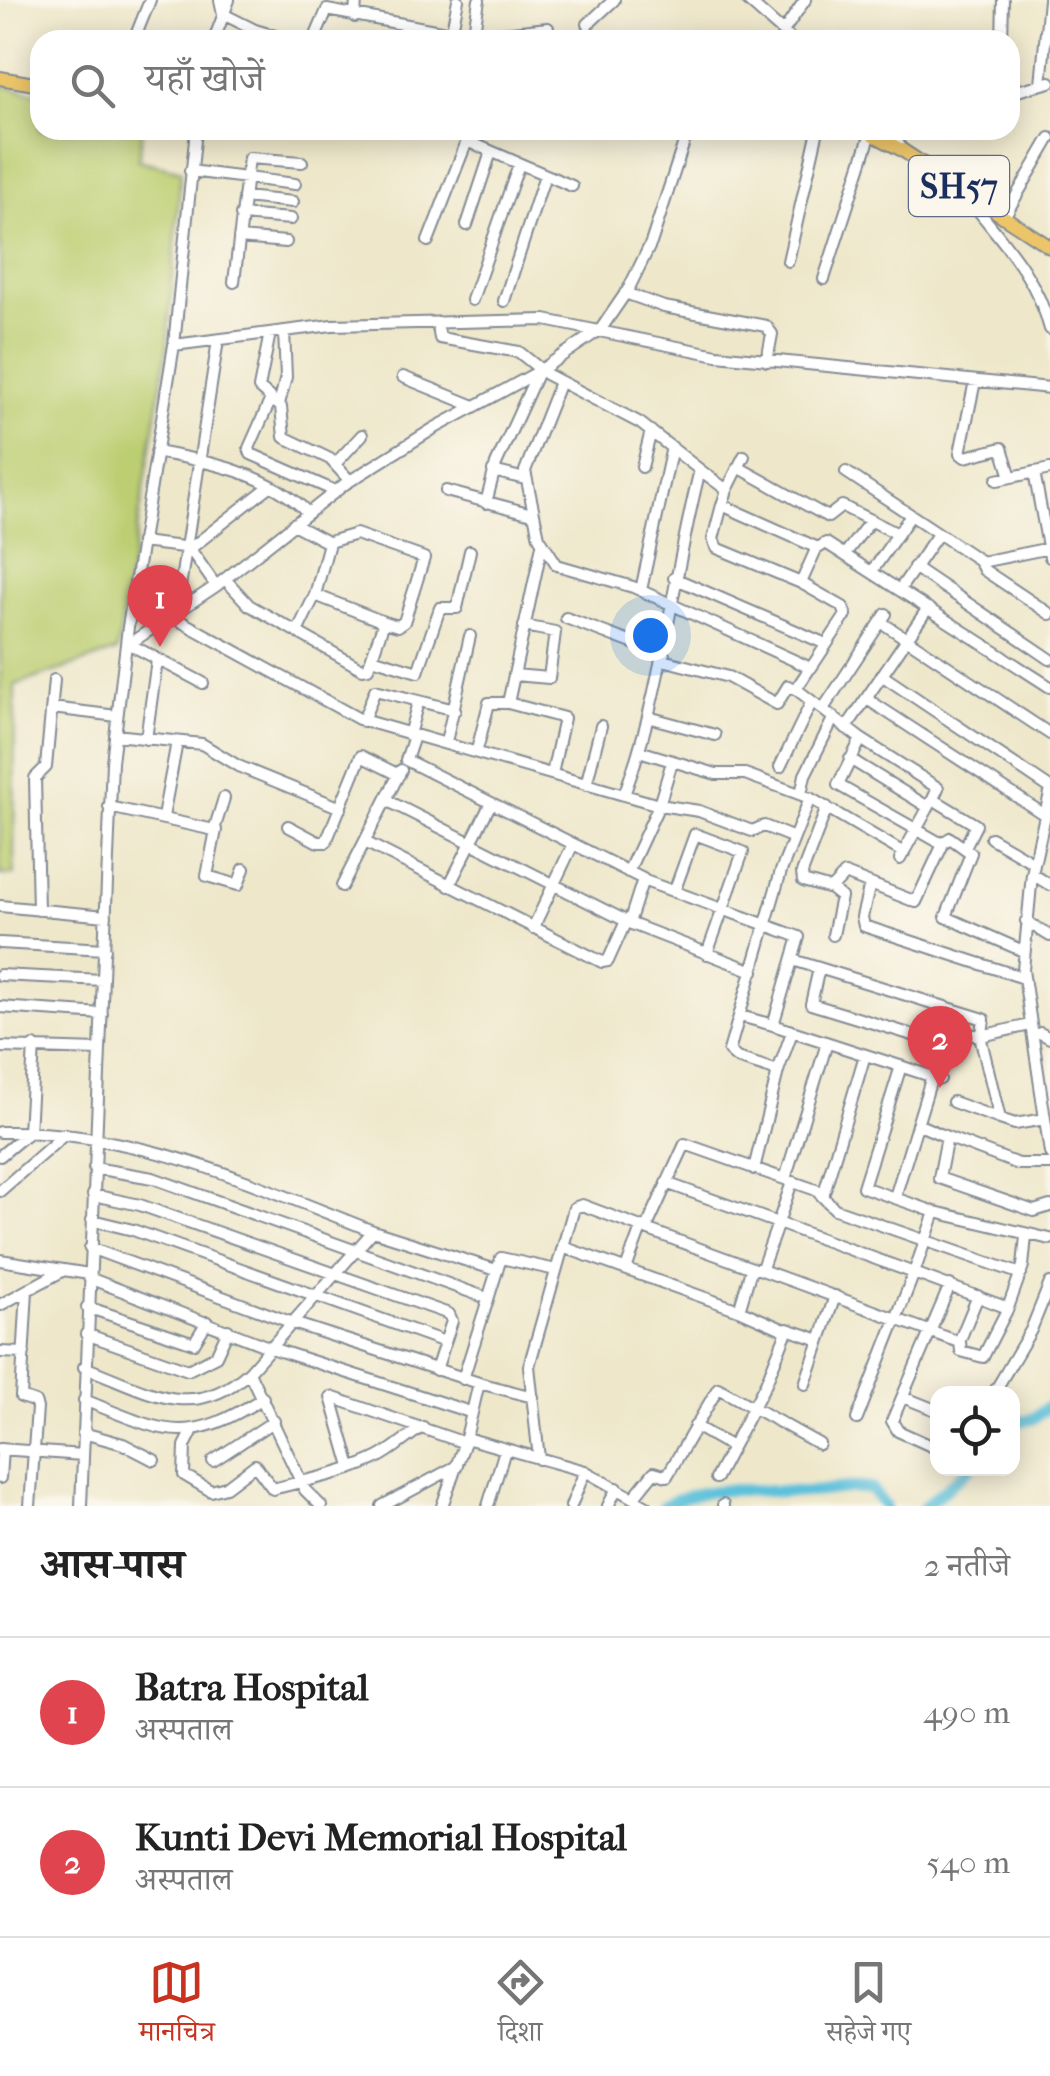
<!DOCTYPE html>
<html lang="hi">
<head>
<meta charset="utf-8">
<style>
	:root { --surface:#fff; --page:#f2f2f2; --text:#222; --muted:#767676; --line:#e0e0e0; --accent:#c8321e }
	body { margin:0; font-family:"IM FELL French Canon","Noto Serif Devanagari",serif; background:var(--page); color:var(--text) }
	.controls { position:absolute; right:30px; bottom:30px; display:grid; overflow:hidden; border-radius:20px; box-shadow:0 5px 25px #0003 }
	.controls button { width:90px; height:90px; display:grid; place-items:center; padding:0; border:0; border-bottom:2px solid var(--line); background:var(--surface); color:var(--text); font:50px sans-serif }
	.you { position:absolute; left:650px; top:635px; width:35px; height:35px; margin:-25px; border:8px solid #fff; border-radius:50%; background:#1a73e8; box-shadow:0 0 0 15px #1a73e833 }
	.badge { display:grid; place-items:center; width:65px; height:65px; border-radius:50%; background:var(--accent); color:#fff; font-size:32px; font-weight:700 }
	.pin { position:absolute; translate:-50% -82px; filter:drop-shadow(0 2px 5px #0008) }
	.pin::after { content:''; position:absolute; top:52px; width:35px; height:30px; background:inherit; clip-path:polygon(0 0,100% 0,50% 100%) }
	.list { margin:0; padding:0; list-style:none }
	h2 { display:flex; justify-content:space-between; align-items:center; height:130px; margin:0; padding:0 40px; font-size:42px }
	h2 small { font-size:32px; font-weight:400; color:var(--muted) }
	.list li { display:grid; grid-template-columns:65px 1fr auto; gap:30px; align-items:center; box-sizing:border-box; height:150px; padding:0 40px; border-top:2px solid var(--line) }
	.list b { display:block; font-size:38px; white-space:nowrap }
	.list p { margin:0; font-size:32px; white-space:nowrap; color:var(--muted) }
	.list em { font-size:32px; font-style:normal; color:var(--muted) }
	.icon { flex:none; width:55px; height:55px; fill:none; stroke:currentColor; stroke-width:2; stroke-linecap:round; stroke-linejoin:round }
	.map { position:relative; flex:none; width:1050px; height:1506px; overflow:hidden }
	.search { position:absolute; background:var(--surface); box-shadow:0 5px 25px #0003; left:30px; right:30px; top:30px; height:110px; display:flex; align-items:center; gap:25px; box-sizing:border-box; padding:0 35px; border-radius:30px; color:var(--muted); font-size:38px }
	.sheet { height:430px; background:var(--surface) }
	nav { display:flex; justify-content:space-around; align-items:center; box-sizing:border-box; height:140px; border-top:2px solid var(--line); background:var(--surface); font-size:28px; color:var(--muted) }
	nav a { display:grid; justify-items:center; gap:5px }
	nav .on { color:var(--accent) }
	.map>svg:first-child { display:block }
	.green { fill:#bcce71; stroke:#6c7e68; stroke-width:2.5 }
	.lines { fill:none; stroke-linecap:round; stroke-linejoin:round }
	.river { stroke:#5dc1db; stroke-width:12 }
	.minor-casing { stroke:#848b94; stroke-width:14 }
	.major-casing { stroke:#848b94; stroke-width:16 }
	.minor { stroke:#fff; stroke-width:10 }
	.major { stroke:#edc569; stroke-width:12 }
	.labels { text-anchor:middle; stroke-width:10; stroke-linejoin:round; paint-order:stroke }
	.shield { fill:#fbf7ec; stroke:#5e6b89; stroke-width:2.5 }
	.shield-label { font-size:35px; font-weight:bold; fill:#1b2f5e }
</style>
</head>
<body>
<div class="map">
<svg width="1050" height="1506" viewBox="0 0 1050 1506">
	<rect width="100%" height="100%" fill="#fbf7ec"/>
	<filter id="ink" filterUnits="userSpaceOnUse"><feTurbulence type="fractalNoise" baseFrequency=".01" numOctaves="2"/><feDisplacementMap in="SourceGraphic" scale="20" xChannelSelector="R" yChannelSelector="G"/><feConvolveMatrix kernelMatrix="1 2 1 2 8 2 1 2 1" color-interpolation-filters="sRGB"/></filter>
	<filter id="wash" filterUnits="userSpaceOnUse"><feTurbulence type="fractalNoise" baseFrequency=".0048" numOctaves="4" result="noise"/><feDisplacementMap in="SourceGraphic" scale="40" xChannelSelector="R" yChannelSelector="G"/><feGaussianBlur stdDeviation="2.25" result="paint"/><feColorMatrix in="noise" values="0 0 0 0 0 0 0 0 0 0 0 0 0 0 0 0 0 1.4 0 .05"/><feComposite in="paint" operator="in"/></filter>
	<g filter="url(#wash)">
		<rect width="100%" height="100%" fill="#eee7ca"/>
		<path class="green" d="M0,85l40,9v36h103l-5,30 43,11 -14,179 -50,301 -102,34 -1,190h-14z"/>
		<g class="lines">
			<path class="river" d="M1012,1423l20,-4 18,-13
				M664,1506c42,-25 99,-13 145,-14 22,-1 40,-7 62,-3l14,17
				M925,1506l45,-38"/>
		</g>
	</g>
	<g filter="url(#ink)">
		<g class="lines">
			<g class="minor-casing">
				<path id="minor" d="M220,0l3,14 32,16 34,10
					M747,0l45,40
					M355,17l1,-17
					M588,24l26,-24
					M783,32l22,-32
					M473,36l75,-8
					M473,38l6,-38
					M134,40l16,-40
					M214,40l15,-40
					M314,40l13,-30 124,23
					M450,40l8,-40
					M1002,40l1,-40
					M1041,84l8,-84
					M1010,93l40,-11
					M460,130l7,11 105,45
					M889,130l13,19
					M190,171l105,13
					M965,194c34,44 71,80 85,135
					M244,197l49,5
					M1007,212l43,-74
					M241,215l50,4
					M467,225l24,-73
					M239,238l47,4
					M428,241l39,-100
					M788,261l30,-131
					M824,279l47,-146
					M234,282l15,-124 53,4
					M625,293l39,14 102,19 6,8 -5,27
					M472,300l47,-136
					M504,301l41,-126
					M437,323l3,15 79,14 27,22 94,49 60,47c-28,108 -37,220 -76,325l35,10 -31,67
					M270,333l-11,55 22,19 3,30 46,22 20,22
					M174,345l158,-20 213,-5 172,35 333,33
					M403,377l71,29
					M975,381l-15,72 5,4 37,-9 9,29
					M560,382l-35,89 14,66 18,28 76,22 178,81 35,-53 -3,-8 -42,-24 -84,-35 -4,-9 9,-34 96,43 8,-5 224,144
					M270,401l-21,47 2,6 84,37
					M279,404l7,-27 -2,-46
					M156,452c51,9 115,22 151,60
					M336,463l26,-28
					M642,467l9,-36
					M738,467l90,50 14,-11 56,28
					M700,470l27,20 -5,15
					M493,471l32,8
					M846,472l133,88 5,10 66,44
					M1034,472l16,85
					M997,480l53,-11
					M727,490l17,-34
					M446,491l86,23
					M486,503l10,-39 42,-92
					M293,524l36,19 -14,52 -18,37
					M141,542l50,6 79,-62
					M329,542l27,-8 68,24 -20,64 -6,4 -14,-4
					M542,545l-34,158 56,15 -12,56
					M190,549l26,37
					M845,554l26,-34
					M981,562l69,-14
					M914,567l136,92
					M872,571l39,-56
					M674,578l152,66
					M225,579l24,26 113,64 6,-1 16,-46 -69,-27
					M801,583l16,-36
					M900,589l38,-55
					M641,590l31,-143
					M176,613l42,-273
					M171,616l188,103 265,76
					M566,618l98,37
					M881,622l169,112
					M129,644l74,39
					M126,646l90,-60 129,-102 88,-55 105,-57 63,-43 28,-41 22,-45 37,-113
					M372,658l46,14 22,-64h17l13,-57
					M663,660l65,17 49,27 11,-18 8,3 14,-21
					M514,675l35,3 6,-46 -31,-6
					M883,676l167,112
					M796,689l65,50 77,49 -5,11
					M867,699l178,116
					M52,708l65,8
					M823,709l63,-95
					M648,717l67,18
					M363,721l12,-31 80,20
					M846,728l82,-120
					M115,735l87,9 36,22 103,42
					M409,735l9,-33
					M414,736l-8,24 237,119 -14,44 124,48
					M146,739l11,-79
					M861,739l-23,46 104,59
					M446,742l24,-106
					M477,750l12,-47h19
					M639,751l77,23h29l65,24 -29,73 -52,180 8,7 41,13 -24,98
					M850,759l78,48
					M672,762l-13,43 40,6 53,20 12,-5 30,12
					M780,767l32,-66
					M586,785l15,-59
					M1050,793l-18,81 -9,96 27,183
					M801,794l4,-19 29,-58
					M810,798l94,55
					M386,800l242,122
					M109,807l105,23 10,-32
					M827,807l-25,66 1,8 28,8 14,-15 71,28 28,-60 6,-4 21,15 -25,64 77,34
					M163,817l14,-75
					M288,826l30,16h8l35,-86 38,19
					M216,830l-9,46 31,9 6,-16
					M991,838l43,25
					M365,842l237,120 6,-1 18,-40
					M900,859l33,-60 43,26 -11,22
					M1032,874l18,11
					M645,881l154,56 -26,88 -33,-9
					M870,884l-8,33 2,9 160,52
					M342,886l59,-116
					M449,886l42,-83
					M831,889l10,8 -8,38
					M674,892l21,-58 48,18 -36,102
					M0,906l106,10
					M38,910l-3,-132 11,-11 8,-87
					M1026,921l24,15
					M533,928l40,-84
					M0,943l105,6
					M793,960l191,59 -3,21 19,79 15,5 30,-5
					M819,968l-8,36 141,43 10,-14 19,3 49,-11
					M0,975l103,5
					M0,1007l102,7
					M773,1025l167,54
					M1040,1033l10,5
					M0,1047l100,3
					M901,1066l-38,121 72,25
					M778,1071l14,-39
					M953,1102l47,17
					M917,1124l30,13 -8,41 95,33 16,-5
					M0,1132c135,-3 250,51 373,99l-124,141c-57,52 -103,18 -165,-5
					M947,1137l71,27h32
					M0,1156l29,-24 5,-86
					M94,1168l59,10 334,120
					M785,1179l42,-136
					M666,1183l112,40 14,-41
					M0,1191l65,-57
					M93,1195l47,10 309,109 3,7 -16,49
					M823,1196l42,-141
					M895,1197l37,-121
					M92,1220l41,10 312,112
					M646,1229l106,39
					M373,1231l123,39
					M563,1247l176,63
					M90,1248l203,75 186,60 -13,55 119,33 62,35
					M0,1260l89,14
					M626,1269l15,-41
					M759,1269l200,73 19,-46
					M89,1278l182,70 199,64
					M27,1290l-6,107 14,5 2,6 -7,98
					M0,1305l62,-34
					M87,1307l107,36 13,-21
					M1008,1308l15,-42 3,-30
					M787,1329l33,11
					M86,1334l102,36 28,-14 12,-26
					M0,1352l24,1
					M249,1372l56,118 16,16
					M463,1379l38,-121 55,12
					M479,1383l54,14
					M805,1384l30,-88
					M995,1391l36,-61 19,-47
					M903,1397l35,14
					M84,1400c81,32 100,48 179,-2
					M857,1419l57,-146 94,35 -25,49 -22,-6 -1,-9
					M695,1426l37,21
					M192,1432l-7,14 -1,29 27,16 15,-4 29,-22 18,24c33,-9 72,-15 104,-31 17,-8 30,-22 46,-31
					M83,1433l40,11 31,16
					M0,1449l83,6
					M938,1449l-40,-18 -6,-10 58,-136
					M539,1459l-10,-93 45,-158 8,-3 64,24 39,-85 131,46 19,19 17,6 169,59
					M213,1461l61,-40
					M351,1467l-20,-70 134,46
					M0,1478l2,-29
					M716,1478l50,-95 21,-52 -48,-21 12,-40 11,-2 16,-45 136,50 21,-61 115,27
					M633,1498l21,-26 13,4 51,-88 101,56
					M81,1506l31,-744 16,-135 46,-282 22,-215
					M382,1506l75,-40
					M442,1506l24,-67
					M488,1506l17,-56
					M571,1506l14,-35
					M608,1506l9,-18
					M723,1506v-1"/>
			</g>
			<g class="major-casing">
				<path id="major" d="M0,78l40,7
					M864,130l38,20 148,97"/>
			</g>
			<use href="#minor" class="minor"/>
			<use href="#major" class="major"/>
		</g>
	</g>
	<g class="labels">
		<rect class="shield" x="909" y="156" width="100" height="60" rx="8"/>
		<g class="shield-label">
			<text x="959" y="198">SH57</text>
		</g>
	</g>
</svg>
<div class="controls">
<button><svg class="icon" aria-label="locate" viewBox="0 0 24 24"><circle cx="12" cy="12" r="6"/><path d="M12 2v4M12 18v4M2 12h4M18 12h4"/></svg></button>
</div>
<div class="you"></div>
<div class="pin badge" style="left:160px;top:647px;background:#e0444e">1</div>
<div class="pin badge" style="left:940px;top:1088px;background:#e0444e">2</div>
<div class="search"><svg class="icon" aria-label="search" viewBox="0 0 24 24"><circle cx="10" cy="10" r="6"/><path d="M15 15l6 6"/></svg>यहाँ खोजें</div>
</div>
<section class="sheet">
<h2>आस-पास<small>2 नतीजे</small></h2>
<ul class="list">
<li><span class="badge" style="background:#e0444e">1</span><div><b>Batra Hospital</b><p>अस्पताल</p></div><em>490 m</em></li>
<li><span class="badge" style="background:#e0444e">2</span><div><b>Kunti Devi Memorial Hospital</b><p>अस्पताल</p></div><em>540 m</em></li>
</ul>
</section>
<nav>
<a class="on"><svg class="icon" aria-label="map" viewBox="0 0 24 24"><path d="M3 6l6-2 6 2 6-2v14l-6 2-6-2-6 2zM9 4v14M15 6v14"/></svg>मानचित्र</a>
<a><svg class="icon" aria-label="directions" viewBox="0 0 24 24"><path d="M12 3l9 9-9 9-9-9zM9 14v-3h6M13 9l2 2-2 2"/></svg>दिशा</a>
<a><svg class="icon" aria-label="saved" viewBox="0 0 24 24"><path d="M7 4h10v16l-5-4-5 4z"/></svg>सहेजे गए</a>
</nav>
</body>
</html>
